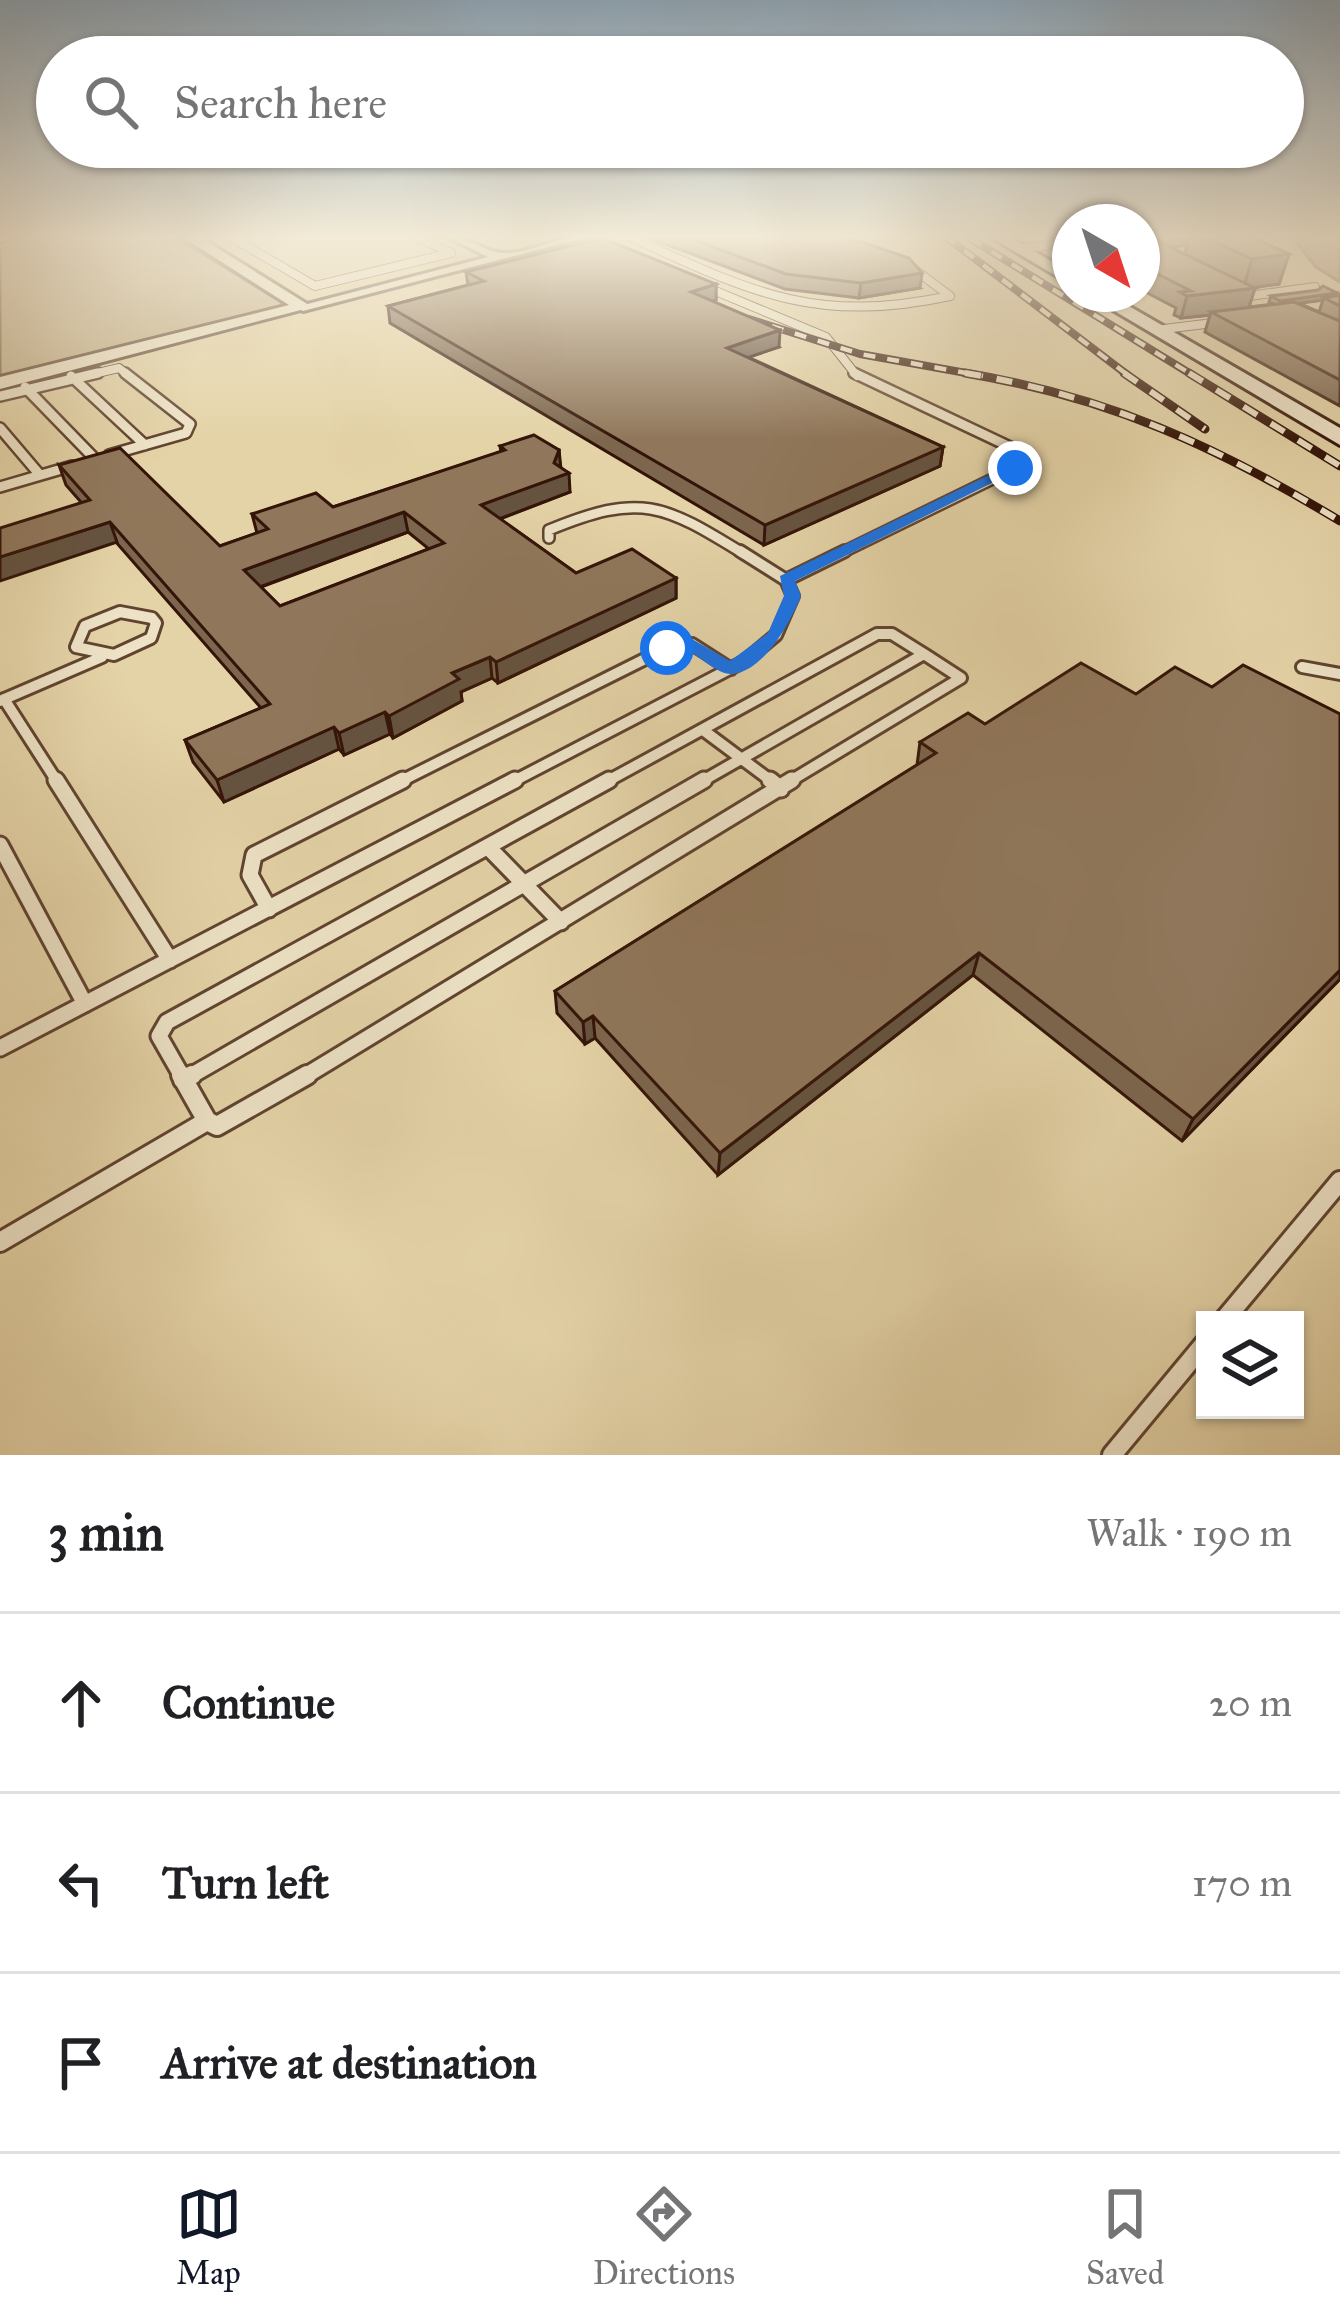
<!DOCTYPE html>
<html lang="en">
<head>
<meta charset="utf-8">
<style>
	:root { --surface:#fff; --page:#f6f6f6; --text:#202124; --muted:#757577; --line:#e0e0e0; --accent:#111827 }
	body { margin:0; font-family:"IM FELL Great Primer",serif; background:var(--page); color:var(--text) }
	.controls { position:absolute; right:36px; bottom:36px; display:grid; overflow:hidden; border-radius:0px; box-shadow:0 3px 9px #0004 }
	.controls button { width:108px; height:108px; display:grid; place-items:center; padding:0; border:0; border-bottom:3px solid var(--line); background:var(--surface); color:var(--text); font:60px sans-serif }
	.compass { position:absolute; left:1052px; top:204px; width:108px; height:108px; border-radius:50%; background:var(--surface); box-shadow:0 3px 9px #0004; rotate:141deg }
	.stop { position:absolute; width:36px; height:36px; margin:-27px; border:9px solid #1a73e8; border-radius:50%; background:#fff }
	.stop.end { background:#1a73e8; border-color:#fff; box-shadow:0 3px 12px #0008 }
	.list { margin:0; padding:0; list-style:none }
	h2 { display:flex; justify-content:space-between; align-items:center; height:156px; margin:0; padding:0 48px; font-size:51px }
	h2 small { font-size:39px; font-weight:400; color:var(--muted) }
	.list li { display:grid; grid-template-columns:78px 1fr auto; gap:36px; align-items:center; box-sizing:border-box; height:180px; padding:0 48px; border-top:3px solid var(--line) }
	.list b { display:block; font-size:45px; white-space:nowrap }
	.list em { font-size:39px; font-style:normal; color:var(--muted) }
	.icon { flex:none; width:66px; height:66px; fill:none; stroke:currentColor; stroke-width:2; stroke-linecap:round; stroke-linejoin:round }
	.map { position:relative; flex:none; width:1340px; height:1455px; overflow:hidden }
	.search { position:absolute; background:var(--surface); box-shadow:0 3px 9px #0004; left:36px; right:36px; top:36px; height:132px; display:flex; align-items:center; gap:30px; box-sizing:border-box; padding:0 42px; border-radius:66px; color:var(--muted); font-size:45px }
	.sheet { height:696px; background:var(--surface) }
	nav { display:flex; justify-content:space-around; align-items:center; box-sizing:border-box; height:168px; border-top:3px solid var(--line); background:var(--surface); font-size:33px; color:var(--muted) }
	nav a { display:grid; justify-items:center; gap:6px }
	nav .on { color:var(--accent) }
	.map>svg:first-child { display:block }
	.green { fill:#c6b38c; stroke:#7d644a; stroke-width:3 }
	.water { fill:#a89271; stroke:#7a6047; stroke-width:3 }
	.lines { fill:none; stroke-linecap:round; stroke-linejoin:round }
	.service-far4-casing { stroke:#604430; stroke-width:10 }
	.service-far3-casing { stroke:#604430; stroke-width:14 }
	.service-far2-casing { stroke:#604430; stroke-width:16 }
	.service-far1-casing { stroke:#604430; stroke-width:21 }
	.service-casing { stroke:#604430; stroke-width:24 }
	.minor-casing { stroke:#604430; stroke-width:6 }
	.tertiary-casing { stroke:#604430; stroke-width:6 }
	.secondary-casing { stroke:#341408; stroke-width:6 }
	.service-far4 { stroke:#ede2c6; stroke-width:8 }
	.service-far3 { stroke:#ede2c6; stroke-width:9 }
	.service-far2 { stroke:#ede2c6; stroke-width:10 }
	.service-far1 { stroke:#ede2c6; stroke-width:15 }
	.service { stroke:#ede2c6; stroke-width:18 }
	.minor { fill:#ede2c6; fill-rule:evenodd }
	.tertiary { fill:#ede2c6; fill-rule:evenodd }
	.secondary { fill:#ede2c6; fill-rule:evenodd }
	.rail-far1-casing { stroke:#341408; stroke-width:8 }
	.rail-casing { stroke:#341408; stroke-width:9 }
	.rail-far1 { stroke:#ede2c6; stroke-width:4.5; stroke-dasharray:12; stroke-linecap:butt }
	.rail { stroke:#ede2c6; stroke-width:6; stroke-dasharray:16; stroke-linecap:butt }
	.wall { fill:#7c664e; stroke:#341408; stroke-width:3; fill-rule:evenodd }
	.shaded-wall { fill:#655340; stroke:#341408; stroke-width:3 }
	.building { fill:#90775b; stroke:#341408; stroke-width:3; fill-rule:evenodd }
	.route { fill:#1a73e8 }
</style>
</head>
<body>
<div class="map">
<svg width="1340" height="1455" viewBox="0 0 1340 1455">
	<rect width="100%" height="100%" fill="#e4d3a7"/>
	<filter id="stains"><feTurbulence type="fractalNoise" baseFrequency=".00167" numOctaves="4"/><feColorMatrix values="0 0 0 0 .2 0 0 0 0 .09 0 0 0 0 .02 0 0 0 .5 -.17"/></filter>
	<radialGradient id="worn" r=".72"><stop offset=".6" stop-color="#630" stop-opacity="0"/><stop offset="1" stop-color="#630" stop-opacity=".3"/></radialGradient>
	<path class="green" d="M30,236h144l112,69 -286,72v-135z"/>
	<path class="water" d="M1291,236h49v46l-24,-15z"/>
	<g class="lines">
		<g class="service-far4-casing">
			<path id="service-far4" d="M229,236l86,50 136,-33 -36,-17
				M628,236c121,55 186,89 322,60l-44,-33
				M1019,249l51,-6
				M701,285l125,52 31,39
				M1242,297l73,-10
				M1156,330l65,-8
				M85,376l34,-8 10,8"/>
		</g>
		<g class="service-far3-casing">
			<path id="service-far3" d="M71,376l74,69
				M25,387l70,72
				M0,396l98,-23
				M0,428l40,47
				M109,455l77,-22 4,-9 -65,-51
				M0,487l72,-21
				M549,538v-8c92,-38 114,-26 195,24
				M839,554l176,-86 8,-15 -169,-80"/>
		</g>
		<g class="service-far2-casing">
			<path id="service-far2" d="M786,580l59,-29
				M120,612l32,6 4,5 -5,15 -37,17 -38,-8 9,-21z
				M1302,667l38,7
				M4,699l54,84
				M0,701l102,-44
				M703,730l71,53
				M397,783l270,-135 25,-4 39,25
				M510,783l235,-122 31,-26 17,-39 -7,-16 -46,-29
				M604,783l273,-149h15l32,20
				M699,783l225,-129 37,24 -174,105"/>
		</g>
		<g class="service-far1-casing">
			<path id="service-far1" d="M56,780l114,180
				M770,780l11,9
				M0,845l85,159
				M488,847l73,75
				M269,909l-19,-34 4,-20 149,-75
				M0,1048l515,-268
				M183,1078l-24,-42 8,-14 442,-242
				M187,1078l517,-298
				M302,1078l490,-298"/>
		</g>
		<g class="service-casing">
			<path id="service" d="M181,1075l26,46
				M183,1080l9,-5
				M0,1242l207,-121 10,5 90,-51
				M1224,1320l116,-139
				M1112,1455l93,-112"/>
		</g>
		<g class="minor-casing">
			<path id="minor" d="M0,236h19l-19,6z
				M446,236c21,-1 37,16 57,17 27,1 57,-18 88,-17l-288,75 -7,-4 192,-50z"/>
		</g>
		<g class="tertiary-casing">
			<path id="tertiary" d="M181,236h17l114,71 -312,82v-12l289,-72z"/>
		</g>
		<g class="secondary-casing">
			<path id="secondary" d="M989,236h19l62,36v12z
				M1086,294h22l232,134v17z"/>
		</g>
		<use href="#service-far4" class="service-far4"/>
		<use href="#service-far3" class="service-far3"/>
		<use href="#service-far2" class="service-far2"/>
		<use href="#service-far1" class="service-far1"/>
		<use href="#service" class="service"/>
		<use href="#minor" class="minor"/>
		<use href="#tertiary" class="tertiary"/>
		<use href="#secondary" class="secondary"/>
		<g class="rail-far1-casing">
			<path id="rail-far1" d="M945,236l184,140
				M971,239l223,137
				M749,319l111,35 123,22"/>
		</g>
		<g class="rail-casing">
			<path id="rail" d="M965,373c144,24 251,73 375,148
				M1124,373l81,56
				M1189,373l151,93"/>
		</g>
		<use href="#rail-far1" class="rail-far1"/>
		<use href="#rail" class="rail"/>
	</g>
	<path class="wall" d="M644,236h200l76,52 -61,10 -74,-9z
		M1142,236h107l40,18 -10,30 -25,3 1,1 -6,19 25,-3 -5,-2 2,-6 66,-3 -1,3 4,-1v111l-135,-74 5,-17 -29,3 -7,-3 2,-7 -34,-18zM1187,245l-2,9 -15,-7zM1323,300l-4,12 -21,-9z
		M466,272l250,12v16l-3,1 66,46 -31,10 195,90 -3,19 -176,79 -374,-222 -2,-17 80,-21z
		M500,446l59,4 1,17 10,25 -70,27 76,54 100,5v20l-178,85 -6,-5 -31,14 1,9 -69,37 -3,-4 -46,21 -5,-6 -115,53 -31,-40 -8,-22 76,-32 -195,-223 -7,-20 161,81 37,-13 -5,-19 81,-7 168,-55zM408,532l21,17 -149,57 -19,-19z
		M1212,687l128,27v265l-158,162 -209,-166 -255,200 -123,-137 -10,6 -28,-31 -2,-22 362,-226 3,-23 65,-18 151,-30z"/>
	<path class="shaded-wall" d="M1142,236h48l-3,9 -45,6z
		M1289,254l-10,30 -36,5 9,-30z
		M922,273l-2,15 -61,10 2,-15z
		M716,284v16l-25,8v-16z
		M1255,288l-7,22 -37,2 -1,3 -29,3 6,-22z
		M1337,293l-2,5h-11l-1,2 -45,6 2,-5z
		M780,330l-1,17 -53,18 1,-17z
		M943,447l-3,19 -176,79 1,-20z
		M559,450l2,19 8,4 1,19 -87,33 -2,-20 73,-42z
		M404,512l4,20 -159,59 -5,-21z
		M110,522l7,20 -117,39v-24z
		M676,578v20l-178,85 -2,-21z
		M490,657l2,21 -31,14 1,9 -69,37 -4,-22 63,-43z
		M385,712l5,22 -46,21 -5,-22z
		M334,727l5,22 -115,53 -7,-22z
		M979,953l-6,22 -255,200 2,-22z
		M1340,970v9l-158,162 11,-22z
		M593,1016l2,22 -10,6 -2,-22z"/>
	<path class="building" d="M683,236h161l65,22 13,15 -61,10 -75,-9z
		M1202,236h47l40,18 -37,5z
		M602,238l114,46 -25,8 89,38 -53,18 216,99 -178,78 -377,-219 96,-25 -18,-9z
		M1142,238l1,4h16l96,46 -68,8 -7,-4 11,-1 -49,-25z
		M1323,286l14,7 -57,8 -9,-5 47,-6z
		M1340,295v11l-16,-8z
		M1294,302l46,19v59l-129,-68z
		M534,435l25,15 -5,13 15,10 -88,32 95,68 56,-24 44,29 -180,84 -6,-5 -38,16 7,6 -70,37 -4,-4 -46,21 -5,-6 -117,53 -32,-40 85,-36 -160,-182 -110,35v-29l90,-28 -31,-35 61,-17 100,98 48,-17 -16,-15 64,-21 17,14 172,-57 -5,-4zM404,512l40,31 -164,63 -36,-36z
		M1081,663l55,31 39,-27 37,20 31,-22 97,49v256l-147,149 -214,-166 -259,200 -127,-137 -10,6 -28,-31 381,-238 -16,-11 48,-29 17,11z"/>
	<linearGradient id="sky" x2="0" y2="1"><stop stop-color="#8ea6b8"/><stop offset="0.54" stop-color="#f3ebd7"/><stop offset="1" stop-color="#f3ebd7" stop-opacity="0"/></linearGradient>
	<rect width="1340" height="439" fill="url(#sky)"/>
	<path class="route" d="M1010,465l12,3 -227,113 6,15c-10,25 -37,76 -69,78 -13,1 -33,-17 -43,-24l-22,3 -9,-5 34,-9 38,22 38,-28 16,-37 -4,-20z"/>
	<rect width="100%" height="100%" filter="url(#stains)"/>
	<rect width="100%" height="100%" fill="url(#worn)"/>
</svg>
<div class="controls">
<button><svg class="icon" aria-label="layers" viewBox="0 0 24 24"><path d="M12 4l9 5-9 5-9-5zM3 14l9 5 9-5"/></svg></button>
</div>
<svg class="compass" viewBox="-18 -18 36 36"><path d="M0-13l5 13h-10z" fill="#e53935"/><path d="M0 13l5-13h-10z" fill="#757577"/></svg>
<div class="stop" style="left:667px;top:648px"></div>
<div class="stop end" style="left:1015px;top:468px"></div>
<div class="search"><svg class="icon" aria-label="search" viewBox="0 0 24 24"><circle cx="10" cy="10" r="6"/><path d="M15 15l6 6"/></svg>Search here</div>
</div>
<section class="sheet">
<h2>3 min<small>Walk · 190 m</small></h2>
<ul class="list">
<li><svg class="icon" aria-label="ahead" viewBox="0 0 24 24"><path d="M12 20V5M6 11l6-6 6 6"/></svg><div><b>Continue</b></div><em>20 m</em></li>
<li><svg class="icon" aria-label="left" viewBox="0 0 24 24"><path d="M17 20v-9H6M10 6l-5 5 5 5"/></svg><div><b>Turn left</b></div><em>170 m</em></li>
<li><svg class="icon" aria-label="arrive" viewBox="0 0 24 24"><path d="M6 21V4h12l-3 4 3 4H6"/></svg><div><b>Arrive at destination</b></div></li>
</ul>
</section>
<nav>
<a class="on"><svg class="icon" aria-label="map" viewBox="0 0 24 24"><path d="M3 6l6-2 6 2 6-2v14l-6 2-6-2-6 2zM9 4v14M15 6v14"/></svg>Map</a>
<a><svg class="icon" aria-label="directions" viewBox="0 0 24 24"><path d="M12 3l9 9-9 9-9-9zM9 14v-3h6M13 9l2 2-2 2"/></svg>Directions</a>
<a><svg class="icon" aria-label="saved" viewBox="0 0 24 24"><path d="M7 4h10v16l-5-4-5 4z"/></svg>Saved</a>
</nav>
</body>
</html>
